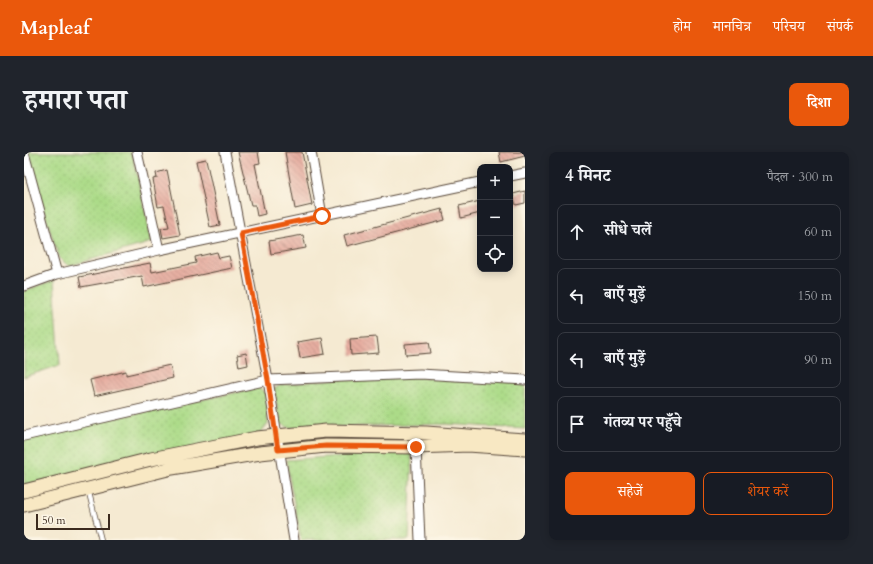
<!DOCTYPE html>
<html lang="hi">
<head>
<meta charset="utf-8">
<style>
	:root { --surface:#171b24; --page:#20242c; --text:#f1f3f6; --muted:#9ea1a6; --line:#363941; --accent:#ea580c }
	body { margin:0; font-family:Cardo,"Noto Serif Devanagari",serif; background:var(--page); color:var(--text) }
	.controls { position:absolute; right:12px; top:12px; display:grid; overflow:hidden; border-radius:8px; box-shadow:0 2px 10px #0003 }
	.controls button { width:36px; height:36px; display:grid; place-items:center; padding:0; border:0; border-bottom:1px solid var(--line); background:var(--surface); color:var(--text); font:20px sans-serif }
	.scale { position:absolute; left:12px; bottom:10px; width:74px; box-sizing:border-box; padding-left:4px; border:2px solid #3b2a1e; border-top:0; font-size:11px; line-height:14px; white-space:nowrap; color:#3b2a1e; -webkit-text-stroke:3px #fcf5e5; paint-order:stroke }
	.stop { position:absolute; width:12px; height:12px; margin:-9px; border:3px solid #ea580c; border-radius:50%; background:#fff }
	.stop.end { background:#ea580c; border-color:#fff; box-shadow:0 1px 4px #0008 }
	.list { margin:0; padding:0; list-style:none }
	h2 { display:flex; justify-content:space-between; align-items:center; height:52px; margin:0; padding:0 16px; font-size:17px }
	h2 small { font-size:13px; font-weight:400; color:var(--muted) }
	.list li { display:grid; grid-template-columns:26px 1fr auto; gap:12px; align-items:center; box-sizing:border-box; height:56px; margin:0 8px 8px; padding:0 8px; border:1px solid var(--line); border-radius:8px }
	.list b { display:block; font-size:15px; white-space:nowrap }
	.list em { font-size:13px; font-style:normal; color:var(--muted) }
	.actions { display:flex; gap:8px; padding:12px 16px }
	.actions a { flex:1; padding:9px 0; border:1px solid var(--accent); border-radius:8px; text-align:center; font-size:14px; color:var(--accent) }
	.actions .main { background:var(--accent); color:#fff }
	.icon { flex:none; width:22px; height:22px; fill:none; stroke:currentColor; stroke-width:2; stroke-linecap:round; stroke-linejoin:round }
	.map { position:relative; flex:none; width:501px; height:388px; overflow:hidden; border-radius:8px }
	header { display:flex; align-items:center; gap:24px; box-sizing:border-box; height:56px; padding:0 20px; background:var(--accent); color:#fff }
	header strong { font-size:19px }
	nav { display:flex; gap:22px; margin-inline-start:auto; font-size:14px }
	.intro { display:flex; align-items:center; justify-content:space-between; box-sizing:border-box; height:96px; padding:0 24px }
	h1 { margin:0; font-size:28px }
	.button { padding:10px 18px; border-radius:8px; background:var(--accent); color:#fff; font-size:14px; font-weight:700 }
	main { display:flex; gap:24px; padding:0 24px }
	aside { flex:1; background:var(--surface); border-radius:8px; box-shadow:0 2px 10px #0003 }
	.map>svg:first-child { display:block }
	.grass { fill:url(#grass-dots); stroke:#748253 }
	.building { fill:url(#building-back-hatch) }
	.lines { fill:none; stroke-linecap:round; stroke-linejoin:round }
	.lane-casing { stroke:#574739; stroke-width:6 }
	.street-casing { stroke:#574739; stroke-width:11 }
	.secondary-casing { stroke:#574739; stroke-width:15 }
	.lane { stroke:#fff; stroke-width:4.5 }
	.street { stroke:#fff; stroke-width:9 }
	.secondary { stroke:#f8e8c3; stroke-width:13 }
	.route { stroke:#ea580c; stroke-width:5 }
</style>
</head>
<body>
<header>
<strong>Mapleaf</strong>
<nav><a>होम</a><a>मानचित्र</a><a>परिचय</a><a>संपर्क</a></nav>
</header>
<div class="intro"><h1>हमारा पता</h1><a class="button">दिशा</a></div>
<main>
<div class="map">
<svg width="501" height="388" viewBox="0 0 501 388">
	<defs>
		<pattern id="grass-dots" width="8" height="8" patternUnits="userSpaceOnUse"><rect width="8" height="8" fill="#acdb88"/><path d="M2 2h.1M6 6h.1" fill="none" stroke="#95bc75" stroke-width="1.8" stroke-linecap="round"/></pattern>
		<pattern id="building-back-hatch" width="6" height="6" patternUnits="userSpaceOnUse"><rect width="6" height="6" fill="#e6ada0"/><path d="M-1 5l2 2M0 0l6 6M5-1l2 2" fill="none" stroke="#bc8d82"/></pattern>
	</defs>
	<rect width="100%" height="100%" fill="#fcf5e5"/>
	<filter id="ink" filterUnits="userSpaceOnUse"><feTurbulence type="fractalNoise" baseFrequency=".025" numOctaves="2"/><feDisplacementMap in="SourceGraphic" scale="8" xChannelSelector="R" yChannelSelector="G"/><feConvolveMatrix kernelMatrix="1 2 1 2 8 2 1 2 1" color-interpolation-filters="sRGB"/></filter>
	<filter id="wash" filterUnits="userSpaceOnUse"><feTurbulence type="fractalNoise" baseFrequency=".012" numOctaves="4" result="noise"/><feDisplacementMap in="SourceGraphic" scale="16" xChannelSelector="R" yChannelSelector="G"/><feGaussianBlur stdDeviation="0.9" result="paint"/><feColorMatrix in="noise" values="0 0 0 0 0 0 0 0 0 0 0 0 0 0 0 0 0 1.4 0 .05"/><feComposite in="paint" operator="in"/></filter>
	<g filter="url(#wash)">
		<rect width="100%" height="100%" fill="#f5ead2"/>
		<path class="grass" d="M1,0h107l20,90 -83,24 -10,-8z
			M30,128l6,85 -36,12v-86z
			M387,225l114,4v48l-78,-5 -157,4 -10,-5 -6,-34 7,-4 55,-6z
			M234,236l8,5 2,31 -9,10 -235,51v-45l38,-11z
			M388,299l-3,89h-108l-15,-80z"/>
		<g id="blocks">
			<path class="building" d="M214,0h20l2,11 -5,1 10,50 -8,2 -2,-11h-4z
				M261,0h17l10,53 -17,4z
				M475,0h26v4l-24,6z
				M182,7l14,66 -10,2 -14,-66z
				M143,18l13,65 -17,3 -2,-10 8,-1 -5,-21 -6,1 -5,-28 4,-1 -1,-5z
				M501,39v12l-9,2 -3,-11z
				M456,49v12l-19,5 -2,-12z
				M418,57l3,11 -98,26 -3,-11z
				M279,83l3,13 -35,6 -2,-13z
				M193,100l2,6 10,-2 3,12 -88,19 -2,-11 -61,11 -2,-10 71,-14 2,9 44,-9 -1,-6z
				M353,185l2,16 -28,2 -1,-16z
				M298,186l3,16 -25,4 -3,-16z
				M405,190l2,11 -25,2 -1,-11z
				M222,201l2,12 -9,2 -2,-12z
				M146,213l3,13 -79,18 -4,-16 36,-9v4z"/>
		</g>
	</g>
	<g filter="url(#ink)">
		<use href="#blocks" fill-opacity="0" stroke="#574739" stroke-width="1"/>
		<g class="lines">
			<g class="lane-casing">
				<path id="lane" d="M64,337l13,51"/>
			</g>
			<g class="street-casing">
				<path id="street" d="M113,0l22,98
					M201,0l43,228 26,160
					M287,0l11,64
					M0,1l33,121
					M486,24l15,-3
					M0,134l33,-12 102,-24 321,-68
					M0,284l244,-56 152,-6 105,6
					M392,295l4,93"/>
			</g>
			<g class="secondary-casing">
				<path id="secondary" d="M0,339l127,-32 106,-21 69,-7 100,2 99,7
					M0,353l148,-37 88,-15 66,-7 90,1 52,-2 57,4"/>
			</g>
			<use href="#lane" class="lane"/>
			<use href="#street" class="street"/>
			<use href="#secondary" class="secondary"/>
		</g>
	</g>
	<g class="lines" filter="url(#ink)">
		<path class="route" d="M298,64l-81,17 27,147 10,70 48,-4 90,1"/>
	</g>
</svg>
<div class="controls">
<button>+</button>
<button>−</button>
<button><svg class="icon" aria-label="locate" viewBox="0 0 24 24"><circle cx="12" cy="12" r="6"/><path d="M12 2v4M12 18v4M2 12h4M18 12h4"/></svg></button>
</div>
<div class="scale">50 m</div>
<div class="stop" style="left:298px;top:64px"></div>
<div class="stop end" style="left:392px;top:295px"></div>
</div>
<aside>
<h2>4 मिनट<small>पैदल · 300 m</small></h2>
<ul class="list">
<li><svg class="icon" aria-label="ahead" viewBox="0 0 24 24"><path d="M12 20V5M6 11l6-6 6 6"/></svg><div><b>सीधे चलें</b></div><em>60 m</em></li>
<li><svg class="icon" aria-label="left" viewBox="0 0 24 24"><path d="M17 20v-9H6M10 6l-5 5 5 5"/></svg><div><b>बाएँ मुड़ें</b></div><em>150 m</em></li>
<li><svg class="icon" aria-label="left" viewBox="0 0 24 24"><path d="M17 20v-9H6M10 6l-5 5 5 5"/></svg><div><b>बाएँ मुड़ें</b></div><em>90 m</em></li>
<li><svg class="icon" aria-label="arrive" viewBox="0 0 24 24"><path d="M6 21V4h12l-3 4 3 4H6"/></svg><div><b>गंतव्य पर पहुँचे</b></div></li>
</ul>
<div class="actions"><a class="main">सहेजें</a><a>शेयर करें</a></div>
</aside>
</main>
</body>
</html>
